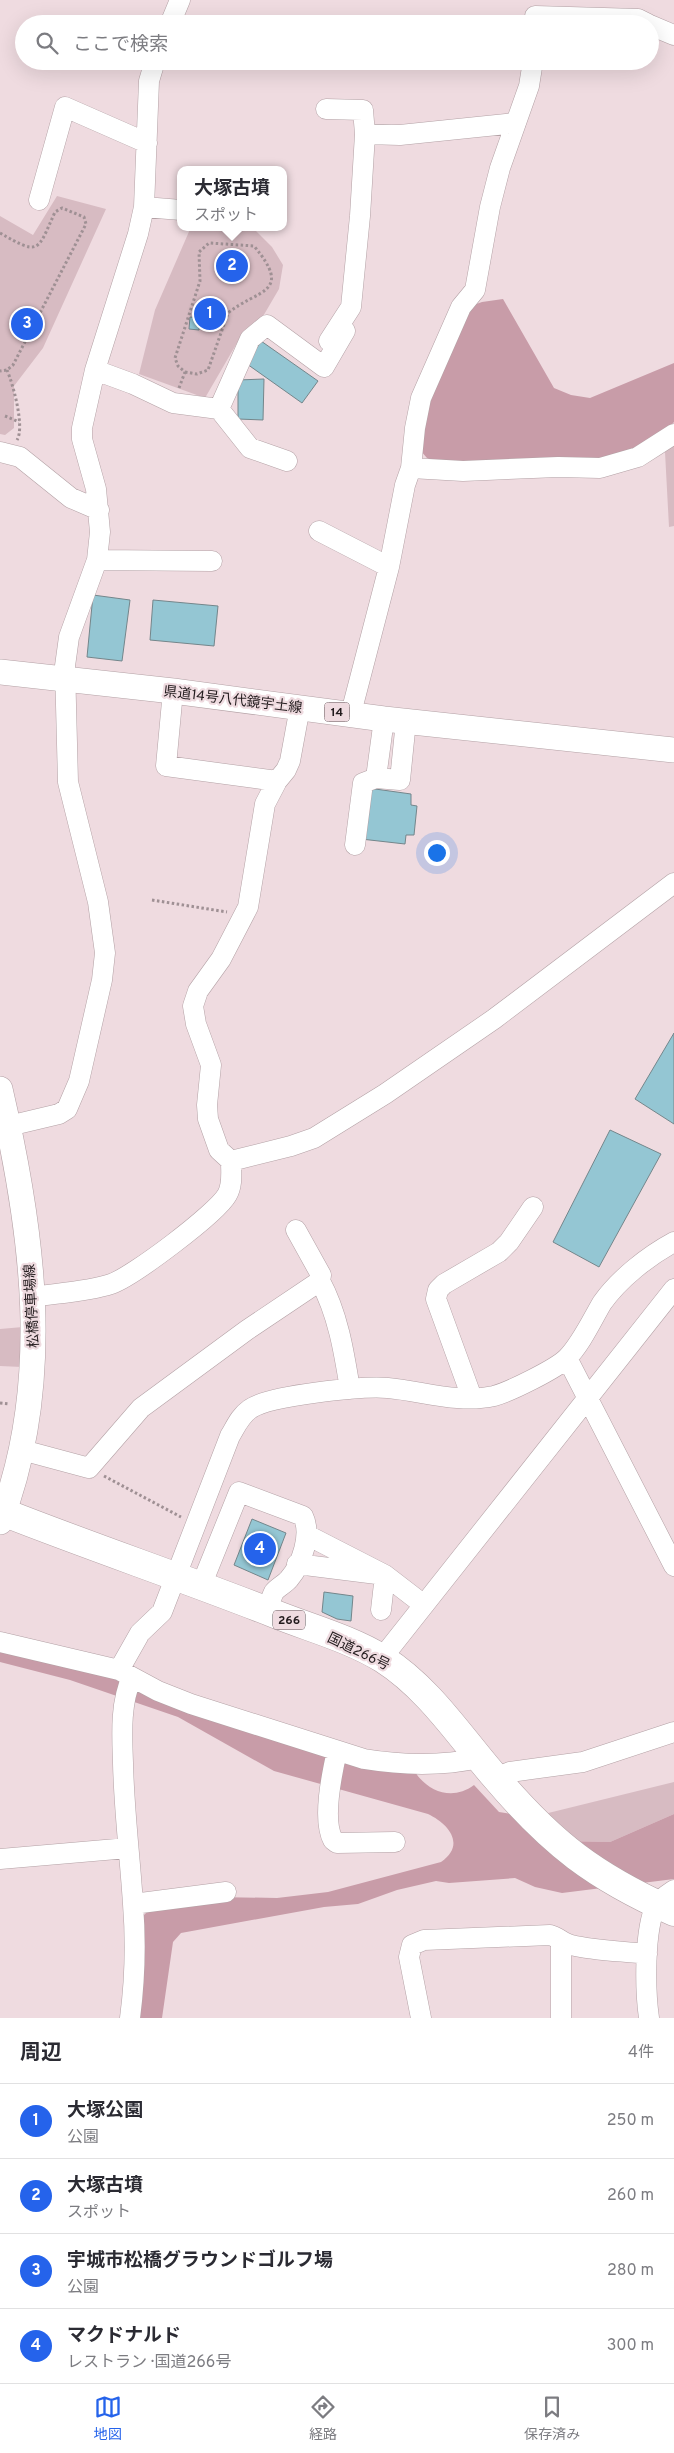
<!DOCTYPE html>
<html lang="ja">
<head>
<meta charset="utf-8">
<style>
	:root { --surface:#fff; --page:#f7f7f7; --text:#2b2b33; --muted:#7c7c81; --line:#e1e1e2; --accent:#2563eb }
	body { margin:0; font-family:Overpass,"Noto Sans JP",sans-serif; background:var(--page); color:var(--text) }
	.you { position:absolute; left:436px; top:852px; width:18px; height:18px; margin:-12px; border:4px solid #fff; border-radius:50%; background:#1a73e8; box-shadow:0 0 0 8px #1a73e833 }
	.badge { display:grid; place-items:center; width:32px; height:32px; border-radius:50%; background:var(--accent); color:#fff; font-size:16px; font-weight:700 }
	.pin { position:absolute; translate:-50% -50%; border:2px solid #fff; box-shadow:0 1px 5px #0006 }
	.popup { position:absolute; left:177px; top:166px; width:110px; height:65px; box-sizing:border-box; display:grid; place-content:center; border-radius:10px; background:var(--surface); filter:drop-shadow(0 1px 4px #0005); font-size:16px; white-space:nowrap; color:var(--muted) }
	.popup b { font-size:19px; color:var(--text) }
	.popup::after { content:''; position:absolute; left:50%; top:100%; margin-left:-10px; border:10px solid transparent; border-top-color:var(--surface) }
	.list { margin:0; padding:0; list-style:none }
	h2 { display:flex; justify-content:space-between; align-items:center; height:65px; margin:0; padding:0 20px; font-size:21px }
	h2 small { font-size:16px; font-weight:400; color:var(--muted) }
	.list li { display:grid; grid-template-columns:32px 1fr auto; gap:15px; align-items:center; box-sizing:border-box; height:75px; padding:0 20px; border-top:1px solid var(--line) }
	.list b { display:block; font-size:19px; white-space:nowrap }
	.list p { margin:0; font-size:16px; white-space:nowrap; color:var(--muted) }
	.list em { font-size:16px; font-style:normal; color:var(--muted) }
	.icon { flex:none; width:28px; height:28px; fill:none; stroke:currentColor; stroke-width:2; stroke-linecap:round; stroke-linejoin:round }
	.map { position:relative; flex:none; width:674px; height:2018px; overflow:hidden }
	.search { position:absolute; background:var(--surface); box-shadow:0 5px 20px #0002; left:15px; right:15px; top:15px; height:55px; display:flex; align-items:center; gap:12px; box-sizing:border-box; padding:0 18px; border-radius:28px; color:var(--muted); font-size:19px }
	.sheet { height:365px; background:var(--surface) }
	nav { display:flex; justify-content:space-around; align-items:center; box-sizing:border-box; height:70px; border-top:1px solid var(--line); background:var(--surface); font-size:14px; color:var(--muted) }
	nav a { display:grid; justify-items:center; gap:2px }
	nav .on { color:var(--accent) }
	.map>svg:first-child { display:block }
	.green { fill:#d7bbc2 }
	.water { fill:#c89ca8 }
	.building { fill:#94c6d3; stroke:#74868b }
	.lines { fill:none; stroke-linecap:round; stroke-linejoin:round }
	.minor-casing { stroke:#b3a1a5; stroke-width:21 }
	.major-casing { stroke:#b3a1a5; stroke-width:26 }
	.highway-casing { stroke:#b3a1a5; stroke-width:29 }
	.path { stroke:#9f9094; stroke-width:3; stroke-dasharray:2.5 2.5; stroke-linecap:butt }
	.minor { stroke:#fff; stroke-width:20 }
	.major { stroke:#fff; stroke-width:25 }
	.highway { stroke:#fff; stroke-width:28 }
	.labels { text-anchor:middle; stroke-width:4.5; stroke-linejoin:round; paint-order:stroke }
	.shield { fill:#efdbe0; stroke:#605558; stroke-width:1 }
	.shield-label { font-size:12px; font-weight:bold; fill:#221b1d }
	.street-label { font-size:14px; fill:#221b1d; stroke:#efdbe0 }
</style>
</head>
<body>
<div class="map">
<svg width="674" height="2018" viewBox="0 0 674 2018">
	<rect width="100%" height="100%" fill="#efdbe0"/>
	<path class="green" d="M57,196l49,13 -63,139 -29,38v42l-9,7 -5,-1v-218l33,19z
		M191,227l65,4 16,16 11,18 -4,24 -17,29 -21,18 -36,62 -66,-24 16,-64z
		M674,444v82l-5,1 -4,-75z
		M23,1327l-1,40 -22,-1v-37z
		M674,1782v32l-64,28 -47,-1 -31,-24z"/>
	<path class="water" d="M503,299l51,89 17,7 19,3 84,-35v59l-14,15 -61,27 -161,-1 -11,-5 -7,-8 4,-43 44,-100 14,-5z
		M0,1649l77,18 338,105c13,20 38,29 59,13l25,27 33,5 31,24 47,1 64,-28v65l-112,14 -27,-6 -20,-9 -66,5 -13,-2 -39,9 -39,14 -34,3 -143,26 -8,9 -11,76h-24l4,-92 2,-11 7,-7 65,-11 61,1 51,-6 113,-30c25,-17 8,-38 -13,-48l-154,-43 -96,-54 -108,-37 -70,-18z"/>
	<path class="building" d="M190,317l10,1 -1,12 -10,-1z
		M261,341l57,40 -16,22 -55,-39z
		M264,379l-1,41 -25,-1v-39z
		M93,595l37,5 -8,61 -35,-4z
		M153,600l65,6 -4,40 -64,-6z
		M368,788l43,6v11l6,1 -3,29h-8l-1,9 -44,-5z
		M674,1033v91l-39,-25z
		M610,1130l51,24 -62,113 -46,-25z
		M252,1519l34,14 -18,47 -34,-15z
		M324,1592l29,4 -2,25 -14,-2 -15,-7z"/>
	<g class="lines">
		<g class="minor-casing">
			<path id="minor" d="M535,16l103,3 10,5
				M170,24l10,-24
				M650,25l24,10
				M326,109l37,1 2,24
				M39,200l26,-93 82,36
				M144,207l37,3
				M329,341l22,-34 9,-91 5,-82 35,1 116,-12
				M95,370l38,14 40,19 46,6 31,39 37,13
				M219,409l31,-70 17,-14 57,42 21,-36
				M0,452l20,5 51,41 28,12
				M411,468l52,3 95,-4 42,1 38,-11 36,-23
				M319,531l70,36
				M97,560l115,1
				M173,691l-7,75 111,15
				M351,713l38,-146 16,-82 6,-17 4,-40 6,-30 40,-91 14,-17 15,-83 10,-39 29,-82 4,-25
				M384,719l-8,59 24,2 6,-59
				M355,845l8,-62 13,-5
				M0,1125l17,-1 42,-10 8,-5 12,-28 23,-101 3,-27 -7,-51 -30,-120 -3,-116 4,-29 28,-77 3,-28 -4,-43 -14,-50v-11l13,-58 43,-136 6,-27 5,-126 6,-20
				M231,1161l60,-15 23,-8 71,-44 109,-75 180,-136
				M320,1281c18,33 24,71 30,108
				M31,1297c26,-4 56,-5 80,-13 21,-7 105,-70 116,-89 6,-10 4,-22 4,-34l-12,-11 -11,-31 -1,-14 4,-40 -15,-41 -3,-18 5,-15 23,-32 27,-52 17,-103 12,-23 9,-11 4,-9 10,-54
				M567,1358l107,208
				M472,1398l-36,-99 2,-9 6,-6 55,-32 10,-10 24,-35
				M22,1450l67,18 52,-60 106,-78 73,-49 1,-6 -25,-45
				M307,1535l78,40 39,30
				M297,1564l88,11 -4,35
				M201,1586l38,-94 64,24c9,18 -1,48 -14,63 -4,5 -11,8 -15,13 -3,6 -5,13 -7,19
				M0,1642l119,28 39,21 33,13 173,55c37,6 79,7 115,-1
				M382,1658l292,-369
				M119,1670l21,-37 22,-21 68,-176c6,-10 10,-20 20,-27 19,-14 113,-23 138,-21 34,3 71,16 106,8 15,-4 62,-27 73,-38 14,-14 25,-38 35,-55 17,-24 46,-47 72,-61
				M337,1751c-5,22 -15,69 -4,89l4,3 58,-1
				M496,1778l14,-6 73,-10 91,-30
				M0,1859l128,-11
				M133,1904l93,-12
				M130,2018c5,-38 6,-76 3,-114 -3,-47 -9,-94 -10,-141 -1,-28 -3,-60 9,-86
				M421,2018l-12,-61 3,-12 12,-5 126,-5c8,2 13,8 21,10 25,6 51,6 76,9
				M561,2018v-76
				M649,2018c-4,-28 -5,-88 7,-113 4,-6 12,-11 18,-15"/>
		</g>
		<g class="major-casing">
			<path id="major" d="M0,672l173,19 211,28 290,31
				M0,1089c33,142 54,293 0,433"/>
		</g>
		<g class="highway-casing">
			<path id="highway" d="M0,1511c91,36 184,67 275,103 35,14 76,25 108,45 47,30 77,78 113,119 56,66 99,99 178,134"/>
		</g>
		<path class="path" d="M0,233c40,23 37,19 55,-21l7,-4 22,9 2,7 -73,141 -6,5 -7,1
			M7,370c6,14 18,57 10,70
			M179,388l6,-16 -7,-6 -3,-8 25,-77 -1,-29 10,-9 45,3c40,48 3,43 -26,67l-20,57 -11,4 -12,-2
			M5,416l14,6
			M152,900l75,12
			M0,1403l9,1
			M104,1476l77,41"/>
		<use href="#minor" class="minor"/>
		<use href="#major" class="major"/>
		<use href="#highway" class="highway"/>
	</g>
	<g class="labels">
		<g class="shield">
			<rect x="324.5" y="702.5" width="25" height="19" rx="4"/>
			<rect x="273" y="1610.5" width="32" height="19" rx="4"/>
		</g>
		<g class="shield-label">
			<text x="337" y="716">14</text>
			<text x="289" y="1624">266</text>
		</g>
		<g class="street-label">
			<text transform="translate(233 699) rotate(7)" y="5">県道14号八代鏡宇土線</text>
			<text transform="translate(31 1306) rotate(-93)" y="5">松橋停車場線</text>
			<text transform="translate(359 1651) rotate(26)" y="5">国道266号</text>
		</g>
	</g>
</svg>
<div class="you"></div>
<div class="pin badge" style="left:210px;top:314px">1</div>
<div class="pin badge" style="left:232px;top:266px">2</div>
<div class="popup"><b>大塚古墳</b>スポット</div>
<div class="pin badge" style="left:27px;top:324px">3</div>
<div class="pin badge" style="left:260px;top:1549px">4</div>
<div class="search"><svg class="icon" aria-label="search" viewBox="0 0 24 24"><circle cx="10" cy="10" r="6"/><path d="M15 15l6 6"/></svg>ここで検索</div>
</div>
<section class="sheet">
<h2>周辺<small>4件</small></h2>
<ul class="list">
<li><span class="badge">1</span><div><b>大塚公園</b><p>公園</p></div><em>250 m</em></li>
<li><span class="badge">2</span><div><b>大塚古墳</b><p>スポット</p></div><em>260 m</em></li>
<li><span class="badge">3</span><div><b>宇城市松橋グラウンドゴルフ場</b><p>公園</p></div><em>280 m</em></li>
<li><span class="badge">4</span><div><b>マクドナルド</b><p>レストラン · 国道266号</p></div><em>300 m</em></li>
</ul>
</section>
<nav>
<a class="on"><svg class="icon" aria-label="map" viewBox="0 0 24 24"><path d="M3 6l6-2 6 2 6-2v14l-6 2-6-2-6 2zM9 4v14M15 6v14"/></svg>地図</a>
<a><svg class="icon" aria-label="directions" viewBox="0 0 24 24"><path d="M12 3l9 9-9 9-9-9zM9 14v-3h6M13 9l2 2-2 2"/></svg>経路</a>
<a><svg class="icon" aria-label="saved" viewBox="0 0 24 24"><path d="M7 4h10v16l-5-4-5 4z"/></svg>保存済み</a>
</nav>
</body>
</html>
